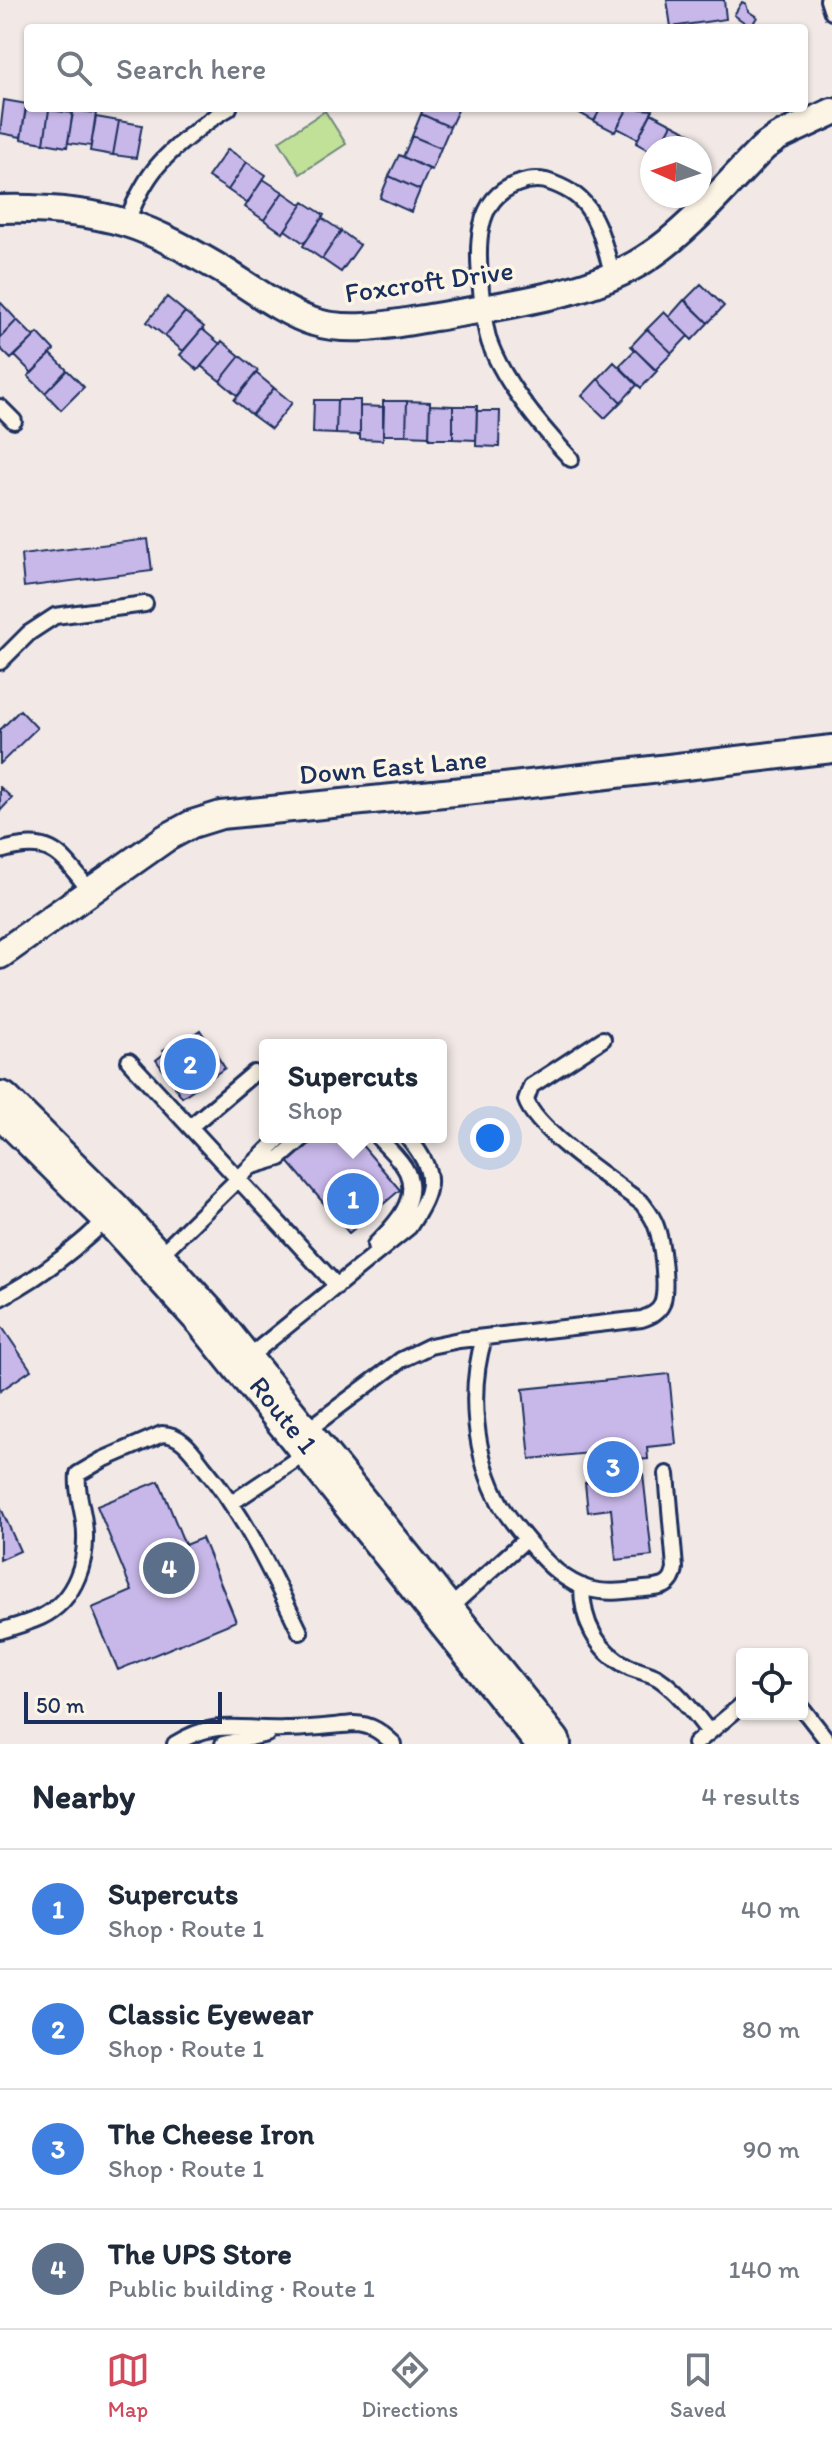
<!DOCTYPE html>
<html lang="en">
<head>
<meta charset="utf-8">
<style>
	:root { --surface:#fff; --page:#f6f6f7; --text:#1f2937; --muted:#747a83; --line:#e0e1e3; --accent:#d1495b }
	body { margin:0; font-family:Itim,sans-serif; background:var(--page); color:var(--text) }
	.controls { position:absolute; right:24px; bottom:24px; display:grid; overflow:hidden; border-radius:8px; box-shadow:0 2px 6px #0004 }
	.controls button { width:72px; height:72px; display:grid; place-items:center; padding:0; border:0; border-bottom:2px solid var(--line); background:var(--surface); color:var(--text); font:40px sans-serif }
	.compass { position:absolute; left:640px; top:136px; width:72px; height:72px; border-radius:50%; background:var(--surface); box-shadow:0 2px 6px #0004; rotate:273deg }
	.scale { position:absolute; left:24px; bottom:20px; width:198px; box-sizing:border-box; padding-left:8px; border:4px solid #1b2f5e; border-top:0; font-size:22px; line-height:28px; white-space:nowrap; color:#1b2f5e; -webkit-text-stroke:6px #fcf5e5; paint-order:stroke }
	.you { position:absolute; left:490px; top:1138px; width:28px; height:28px; margin:-20px; border:6px solid #fff; border-radius:50%; background:#1a73e8; box-shadow:0 0 0 12px #1a73e833 }
	.badge { display:grid; place-items:center; width:52px; height:52px; border-radius:50%; background:var(--accent); color:#fff; font-size:26px; font-weight:700 }
	.pin { position:absolute; translate:-50% -50%; border:4px solid #fff; box-shadow:0 2px 8px #0006 }
	.popup { position:absolute; left:259px; top:1039px; width:188px; height:104px; box-sizing:border-box; display:grid; place-content:center; border-radius:8px; background:var(--surface); filter:drop-shadow(0 2px 6px #0005); font-size:26px; white-space:nowrap; color:var(--muted) }
	.popup b { font-size:30px; color:var(--text) }
	.popup::after { content:''; position:absolute; left:50%; top:100%; margin-left:-16px; border:16px solid transparent; border-top-color:var(--surface) }
	.list { margin:0; padding:0; list-style:none }
	h2 { display:flex; justify-content:space-between; align-items:center; height:104px; margin:0; padding:0 32px; font-size:34px }
	h2 small { font-size:26px; font-weight:400; color:var(--muted) }
	.list li { display:grid; grid-template-columns:52px 1fr auto; gap:24px; align-items:center; box-sizing:border-box; height:120px; padding:0 32px; border-top:2px solid var(--line) }
	.list b { display:block; font-size:30px; white-space:nowrap }
	.list p { margin:0; font-size:26px; white-space:nowrap; color:var(--muted) }
	.list em { font-size:26px; font-style:normal; color:var(--muted) }
	.icon { flex:none; width:44px; height:44px; fill:none; stroke:currentColor; stroke-width:2; stroke-linecap:round; stroke-linejoin:round }
	.map { position:relative; flex:none; width:832px; height:1744px; overflow:hidden }
	.search { position:absolute; background:var(--surface); box-shadow:0 2px 6px #0004; left:24px; right:24px; top:24px; height:88px; display:flex; align-items:center; gap:20px; box-sizing:border-box; padding:0 28px; border-radius:8px; color:var(--muted); font-size:30px }
	.sheet { height:584px; background:var(--surface) }
	nav { display:flex; justify-content:space-around; align-items:center; box-sizing:border-box; height:112px; border-top:2px solid var(--line); background:var(--surface); font-size:22px; color:var(--muted) }
	nav a { display:grid; justify-items:center; gap:4px }
	nav .on { color:var(--accent) }
	.map>svg:first-child { display:block }
	.green { fill:#c1e098; stroke:#6e887b; stroke-width:2 }
	.building { fill:#c8b8e9; stroke:#1b2f5e; stroke-width:2 }
	.lines { fill:none; stroke-linecap:round; stroke-linejoin:round }
	.lane-casing { stroke:#1b2f5e; stroke-width:20 }
	.street-casing { stroke:#1b2f5e; stroke-width:32 }
	.primary-casing { stroke:#1b2f5e; stroke-width:48 }
	.lane { stroke:#fcf5e5; stroke-width:14 }
	.street { stroke:#fcf5e5; stroke-width:26 }
	.primary { stroke:#fcf5e5; stroke-width:42 }
	.labels { text-anchor:middle; stroke-width:7; stroke-linejoin:round; paint-order:stroke }
	.street-label { font-size:28px; fill:#1b2f5e; stroke:#fcf5e5 }
</style>
</head>
<body>
<div class="map">
<svg width="832" height="1744" viewBox="0 0 832 1744">
	<rect width="100%" height="100%" fill="#f2e9e6"/>
	<filter id="ink" filterUnits="userSpaceOnUse"><feTurbulence type="fractalNoise" baseFrequency=".0125" numOctaves="2"/><feDisplacementMap in="SourceGraphic" scale="16" xChannelSelector="R" yChannelSelector="G"/><feConvolveMatrix kernelMatrix="1 2 1 2 8 2 1 2 1" color-interpolation-filters="sRGB"/></filter>
	<g filter="url(#ink)">
		<path class="green" d="M325,111l21,33 -46,30 -21,-33z"/>
		<path class="building" d="M667,0h57l2,19 -55,8z
			M742,2l4,2 2,7 9,6 -6,10 -17,-12z
			M4,100l23,4 -6,33 -21,-4z
			M26,106l2,2 21,2 -5,33 -23,-4z
			M424,108h35l-9,19 -29,-13z
			M575,108h26l-7,13 -20,-11z
			M601,108h27l-13,24 -21,-11z
			M628,108l25,2 -15,29 -21,-11z
			M49,110l24,3 -6,34 -23,-4z
			M73,110l23,3 -5,33 -23,-3z
			M651,113l21,11 -13,24h-7v4l-16,-9z
			M421,114l29,13 -9,21 -29,-12z
			M96,117l23,4 -6,34 -23,-4z
			M119,121l23,4 -6,33 -23,-3z
			M672,124l21,11 -7,13h-27z
			M412,136l29,12 -9,22 -29,-13z
			M228,149l19,13 -19,28 -20,-13z
			M399,155l30,14 -9,21 -31,-14z
			M247,162l19,13 -19,28 -19,-13z
			M389,176l31,14 -9,22 -31,-14z
			M263,179l20,13 -19,28 -19,-13z
			M283,192l19,13 -19,28 -19,-13z
			M304,202l20,13 -20,28 -19,-13z
			M322,218l19,13 -19,28 -19,-13z
			M341,231l19,14 -19,27 -19,-13z
			M701,284l23,22 -16,17 -23,-23z
			M167,297l18,15 -20,24 -18,-14z
			M684,300l24,23 -16,17 -23,-23z
			M1,303l16,17 -17,18v-33z
			M185,312l19,15 -21,24 -18,-15z
			M664,312l24,24 -16,17 -25,-24z
			M17,320l17,17 -23,22 -11,-11v-10z
			M202,329l18,15 -22,26 -18,-15z
			M647,329l25,24 -17,17 -24,-24z
			M38,333l16,17 -22,23 -17,-17z
			M222,341l18,15 -20,25 -19,-15z
			M635,350l22,21 -16,17 -22,-22z
			M51,354l16,16 -22,23 -17,-17z
			M240,356l18,15 -20,25 -18,-15z
			M614,362l23,23 -16,17 -23,-23z
			M67,370l17,17 -23,23 -16,-17z
			M256,373l18,15 -22,27 -18,-15z
			M598,379l23,23 -16,16 -23,-22z
			M274,388l18,15 -21,26 -19,-14z
			M314,400h23l-1,34 -23,-1z
			M337,400h23v35l-24,-1z
			M383,401h24l-1,34h-23z
			M407,401l23,1 -1,34 -23,-1z
			M430,405l23,1v33h-24z
			M360,406l24,1 -1,33 -23,-1z
			M453,406h24l-1,34 -23,-1z
			M477,411h23l-1,36 -23,-1z
			M148,539l4,32 -128,16 -3,-32z
			M20,710l17,18 -37,36v-34z
			M0,787l12,11 -12,13z
			M200,1030l25,38 -43,29 -26,-37 9,-7 -2,-3 16,-10 2,3z
			M312,1137h43l45,53 -51,43 -63,-74z
			M0,1324l31,46 -31,21z
			M669,1374l7,70 -29,3 1,12 -24,2 2,14 17,-1 9,82 -36,4 -5,-51 -23,3 -3,-29 17,-2 -2,-29 -70,7 -7,-70z
			M159,1481l26,64 17,-7 34,83 -118,49 -26,-62 40,-17 -35,-85z
			M0,1506l20,45 -20,9z"/>
		<g class="lines">
			<g class="lane-casing">
				<path id="lane" d="M828,0l4,12
					M126,223c7,-17 15,-35 26,-50 14,-20 55,-53 77,-65
					M0,407l14,14
					M571,459c-29,-31 -66,-75 -81,-115 -6,-17 -7,-36 -9,-54 -3,-37 -9,-91 36,-106 10,-4 19,-5 29,-3 16,5 32,13 41,26 14,19 19,46 26,68
					M0,662l29,-29 26,-17 90,-12
					M0,851c52,-15 60,2 90,40
					M129,1061l208,225
					M190,1127l64,-54
					M253,1166l27,-8 24,-21
					M375,1245c18,-18 45,-44 32,-73 -6,-13 -20,-24 -29,-35
					M155,1260l126,-123
					M0,1298c40,-21 75,-48 108,-80
					M484,1338c-16,53 -10,118 17,167 8,14 20,28 30,40 16,19 34,37 58,44 18,5 37,2 55,0 17,-1 29,-2 31,-21l-8,-94
					M245,1360l164,-133c26,-39 28,-53 -1,-90
					M305,1432l96,-72 29,-14 29,-6 183,-21c8,-3 16,-6 20,-15 6,-16 0,-63 -6,-78 -3,-9 -8,-15 -14,-23 -27,-20 -106,-72 -116,-103l5,-14 72,-47
					M233,1502l76,-51
					M582,1586c0,35 14,65 47,81 9,4 21,6 29,11 21,14 36,35 51,54
					M446,1611l80,-72
					M0,1631c13,-4 28,-8 41,-14 35,-17 48,-58 43,-95 -2,-16 -8,-32 -6,-48l24,-14 60,-26c20,0 31,19 42,33 42,50 68,107 96,165
					M802,1708l28,36
					M175,1744c41,-26 66,-13 110,-15 23,0 46,-3 69,-5 18,0 28,9 40,20
					M223,1744l44,-10
					M695,1744l47,-39"/>
			</g>
			<g class="street-casing">
				<path id="street" d="M0,209c42,-1 86,2 126,14 35,11 67,30 98,48 26,16 62,43 90,51 38,12 83,1 121,-5 64,-11 155,-22 210,-58 44,-28 82,-75 119,-112l14,-10 54,-25
					M0,955l166,-117 26,-14 29,-9 283,-28 328,-38"/>
			</g>
			<g class="primary-casing">
				<g id="primary">
					<path id="s1" d="M0,1103l112,111 95,105 342,425"/>
				</g>
			</g>
			<use href="#lane" class="lane"/>
			<use href="#street" class="street"/>
			<use href="#primary" class="primary"/>
		</g>
	</g>
	<g class="labels">
		<g class="street-label">
			<text transform="translate(429 281) rotate(-8)" y="10">Foxcroft Drive</text>
			<text transform="translate(393 766) rotate(-5)" y="10">Down East Lane</text>
			<text dy="10" stroke="none"><textPath href="#s1" startOffset="422">Route 1</textPath></text>
		</g>
	</g>
</svg>
<div class="controls">
<button><svg class="icon" aria-label="locate" viewBox="0 0 24 24"><circle cx="12" cy="12" r="6"/><path d="M12 2v4M12 18v4M2 12h4M18 12h4"/></svg></button>
</div>
<svg class="compass" viewBox="-18 -18 36 36"><path d="M0-13l5 13h-10z" fill="#e53935"/><path d="M0 13l5-13h-10z" fill="#747a83"/></svg>
<div class="scale">50 m</div>
<div class="you"></div>
<div class="pin badge" style="left:353px;top:1199px;background:#3f7fe0">1</div>
<div class="popup"><b>Supercuts</b>Shop</div>
<div class="pin badge" style="left:190px;top:1064px;background:#3f7fe0">2</div>
<div class="pin badge" style="left:613px;top:1467px;background:#3f7fe0">3</div>
<div class="pin badge" style="left:169px;top:1568px;background:#5c6f8a">4</div>
<div class="search"><svg class="icon" aria-label="search" viewBox="0 0 24 24"><circle cx="10" cy="10" r="6"/><path d="M15 15l6 6"/></svg>Search here</div>
</div>
<section class="sheet">
<h2>Nearby<small>4 results</small></h2>
<ul class="list">
<li><span class="badge" style="background:#3f7fe0">1</span><div><b>Supercuts</b><p>Shop · Route 1</p></div><em>40 m</em></li>
<li><span class="badge" style="background:#3f7fe0">2</span><div><b>Classic Eyewear</b><p>Shop · Route 1</p></div><em>80 m</em></li>
<li><span class="badge" style="background:#3f7fe0">3</span><div><b>The Cheese Iron</b><p>Shop · Route 1</p></div><em>90 m</em></li>
<li><span class="badge" style="background:#5c6f8a">4</span><div><b>The UPS Store</b><p>Public building · Route 1</p></div><em>140 m</em></li>
</ul>
</section>
<nav>
<a class="on"><svg class="icon" aria-label="map" viewBox="0 0 24 24"><path d="M3 6l6-2 6 2 6-2v14l-6 2-6-2-6 2zM9 4v14M15 6v14"/></svg>Map</a>
<a><svg class="icon" aria-label="directions" viewBox="0 0 24 24"><path d="M12 3l9 9-9 9-9-9zM9 14v-3h6M13 9l2 2-2 2"/></svg>Directions</a>
<a><svg class="icon" aria-label="saved" viewBox="0 0 24 24"><path d="M7 4h10v16l-5-4-5 4z"/></svg>Saved</a>
</nav>
</body>
</html>
